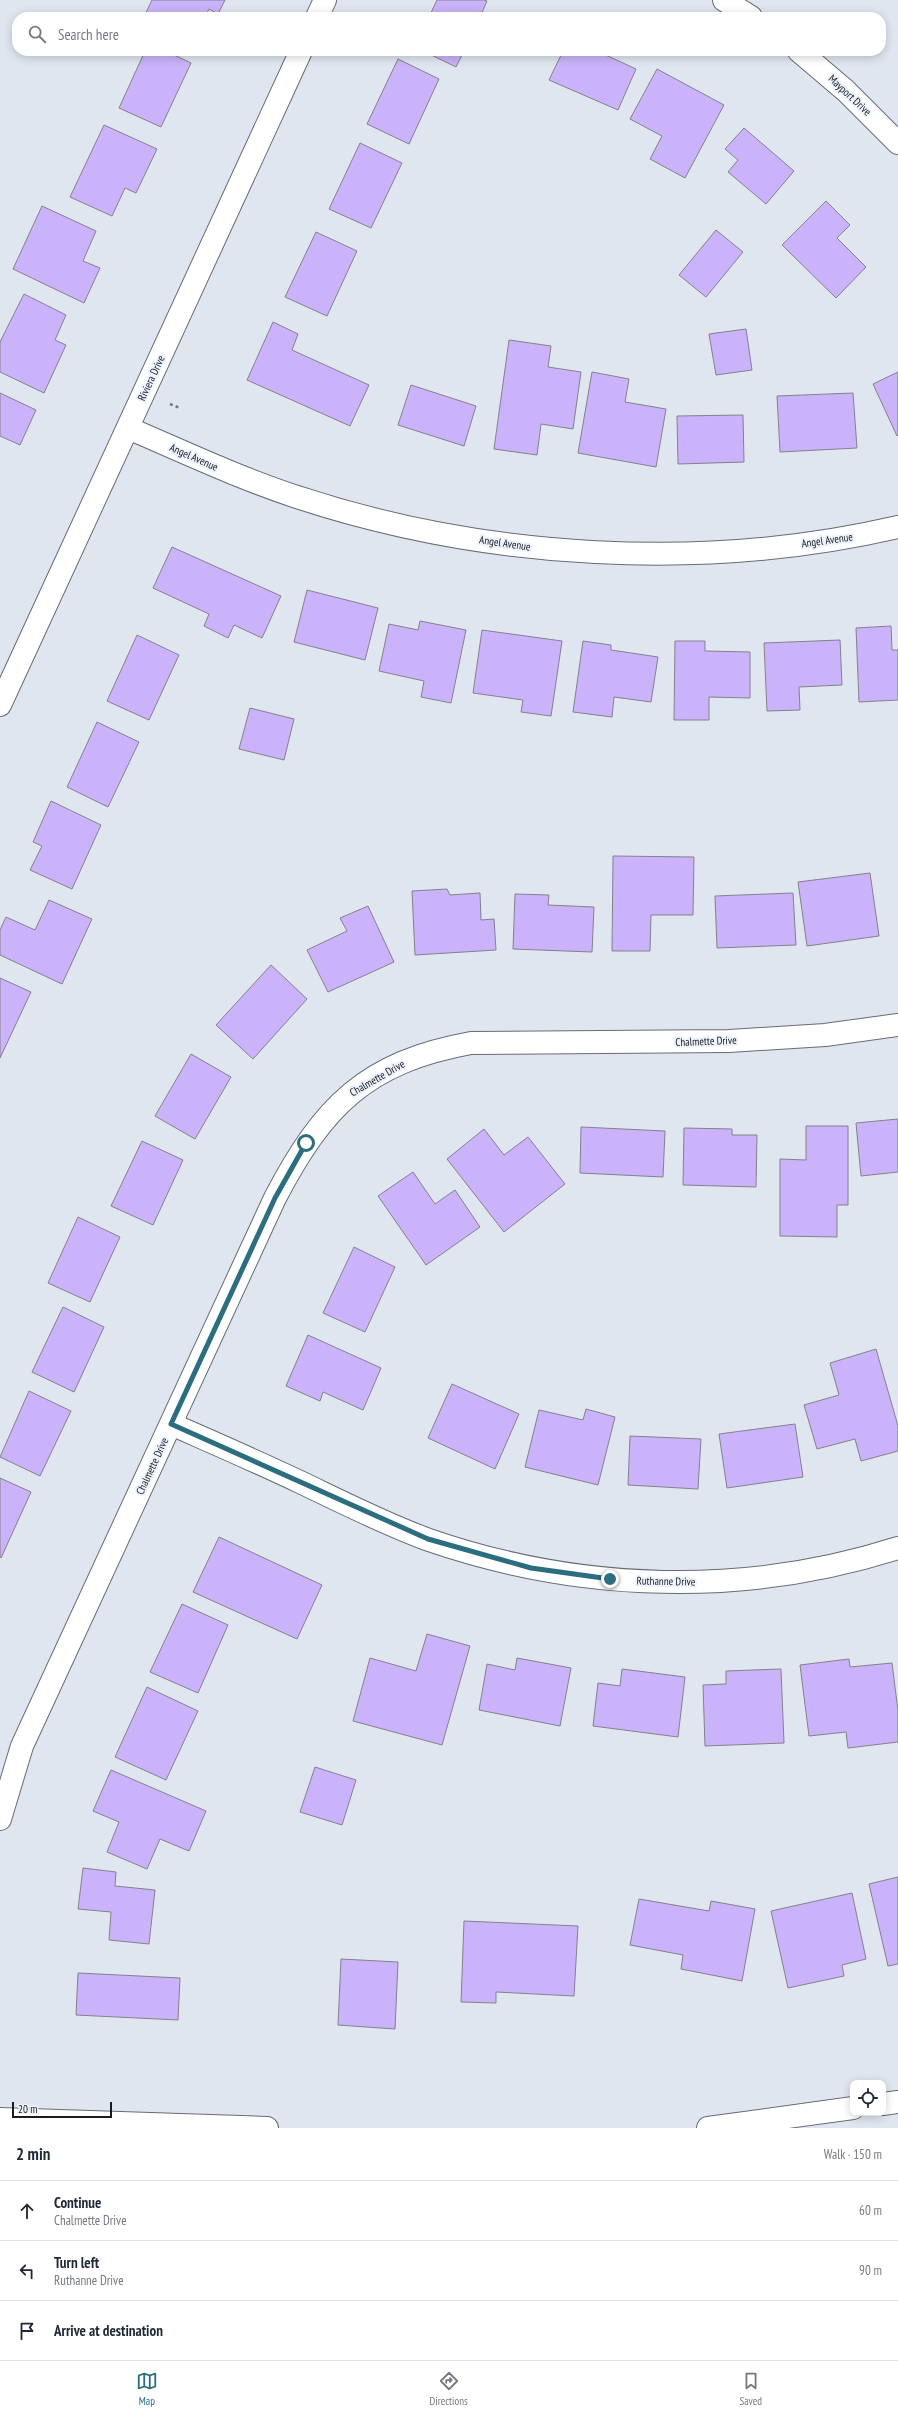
<!DOCTYPE html>
<html lang="en">
<head>
<meta charset="utf-8">
<style>
	:root { --surface:#fff; --page:#f2f2f3; --text:#1f2937; --muted:#747a83; --line:#e0e1e3; --accent:#2b6e80 }
	body { margin:0; font-family:"PT Sans Narrow",sans-serif; background:var(--page); color:var(--text) }
	.controls { position:absolute; right:12px; bottom:12px; display:grid; overflow:hidden; border-radius:8px; box-shadow:0 2px 10px #0003 }
	.controls button { width:36px; height:36px; display:grid; place-items:center; padding:0; border:0; border-bottom:1px solid var(--line); background:var(--surface); color:var(--text); font:20px sans-serif }
	.scale { position:absolute; left:12px; bottom:10px; width:100px; box-sizing:border-box; padding-left:4px; border:2px solid #1a1d20; border-top:0; font-size:11px; line-height:14px; white-space:nowrap; color:#1a1d20; -webkit-text-stroke:3px #ecf3fd; paint-order:stroke }
	.stop { position:absolute; width:12px; height:12px; margin:-9px; border:3px solid #2b6e80; border-radius:50%; background:#fff }
	.stop.end { background:#2b6e80; border-color:#fff; box-shadow:0 1px 4px #0008 }
	.list { margin:0; padding:0; list-style:none }
	h2 { display:flex; justify-content:space-between; align-items:center; height:52px; margin:0; padding:0 16px; font-size:17px }
	h2 small { font-size:13px; font-weight:400; color:var(--muted) }
	.list li { display:grid; grid-template-columns:26px 1fr auto; gap:12px; align-items:center; box-sizing:border-box; height:60px; padding:0 16px; border-top:1px solid var(--line) }
	.list b { display:block; font-size:15px; white-space:nowrap }
	.list p { margin:0; font-size:13px; white-space:nowrap; color:var(--muted) }
	.list em { font-size:13px; font-style:normal; color:var(--muted) }
	.icon { flex:none; width:22px; height:22px; fill:none; stroke:currentColor; stroke-width:2; stroke-linecap:round; stroke-linejoin:round }
	.map { position:relative; flex:none; width:898px; height:2128px; overflow:hidden }
	.search { position:absolute; background:var(--surface); box-shadow:0 2px 10px #0003; left:12px; right:12px; top:12px; height:44px; display:flex; align-items:center; gap:10px; box-sizing:border-box; padding:0 14px; border-radius:16px; color:var(--muted); font-size:15px }
	.sheet { height:232px; background:var(--surface) }
	nav { display:flex; justify-content:space-around; align-items:center; box-sizing:border-box; height:56px; border-top:1px solid var(--line); background:var(--surface); font-size:11px; color:var(--muted) }
	nav a { display:grid; justify-items:center; gap:2px }
	nav .on { color:var(--accent) }
	.map>svg:first-child { display:block }
	.building { fill:#cab3fa; stroke:#84818b }
	.lines { fill:none; stroke-linecap:round; stroke-linejoin:round }
	.minor-casing { stroke:#666c74; stroke-width:24 }
	.tertiary-casing { stroke:#666c74; stroke-width:24 }
	.path { stroke:#73787e; stroke-width:2.5; stroke-dasharray:3 3; stroke-linecap:butt }
	.minor { stroke:#fff; stroke-width:22 }
	.tertiary { stroke:#fff; stroke-width:22 }
	.route { stroke:#2b6e80; stroke-width:5 }
	.labels { text-anchor:middle; stroke-width:4; stroke-linejoin:round; paint-order:stroke }
	.street-label { font-size:11px; fill:#1a1d20; stroke:#ecf3fd }
</style>
</head>
<body>
<div class="map">
<svg width="898" height="2128" viewBox="0 0 898 2128">
	<rect width="100%" height="100%" fill="#dfe6f0"/>
	<path class="building" d="M152,0h73l-7,14 -9,-5 -4,8h-61z
		M437,0h47l3,1 -7,16h-51z
		M145,51h21l25,12 -30,64 -42,-19z
		M423,51h41l-8,16z
		M563,51h34l39,18 -18,41 -69,-30z
		M398,59l41,20 -30,65 -42,-20z
		M657,69l67,36 -39,73 -35,-19 12,-23 -32,-17z
		M104,125l53,24 -21,44 -11,-5 -13,28 -42,-19z
		M744,128l50,43 -28,33 -38,-32 10,-12 -13,-11z
		M360,143l42,20 -31,65 -42,-19z
		M826,201l24,24 -13,13 29,29 -30,31 -54,-53z
		M42,206l54,25 -13,30 17,7 -16,35 -71,-34z
		M716,230l27,22 -37,45 -27,-22z
		M316,232l41,19 -30,65 -42,-19z
		M24,294l42,21 -11,25 11,5 -22,48 -44,-21v-30z
		M273,322l25,12 -6,16 77,35 -19,41 -103,-46z
		M746,329l6,41 -36,5 -7,-41z
		M509,340l42,6 -3,21 33,5 -8,57 -32,-5 -4,31 -43,-6z
		M592,372l37,7 -4,23 41,7 -10,58 -78,-14z
		M898,372v63l-1,1 -24,-52z
		M411,385l65,21 -12,40 -66,-21z
		M0,393l36,17 -16,35 -20,-9z
		M853,393l4,55 -77,4 -3,-56z
		M743,415l1,47 -66,2 -1,-48z
		M172,547l109,49 -19,42 -28,-13 -6,13 -24,-12 5,-12 -56,-26z
		M307,590l71,18 -13,52 -71,-18z
		M420,621l46,9 -15,73 -30,-6 3,-16 -45,-10 10,-47 29,6z
		M891,626l1,24h6v50l-39,2 -3,-74z
		M482,630l80,11 -11,75 -30,-4 2,-12 -50,-7z
		M137,635l42,20 -30,65 -42,-19z
		M840,640l2,45 -43,2 1,23 -33,1 -3,-68z
		M583,641l28,4v5l47,7 -7,45 -37,-5 -2,20 -39,-5z
		M675,641h30v10l45,1v46l-41,-1v23h-35z
		M250,708l44,11 -10,41 -45,-11z
		M97,722l42,20 -31,65 -41,-20z
		M51,801l50,24 -29,64 -42,-19 12,-24 -9,-4z
		M613,856l81,1 -1,58h-42l-1,36h-38z
		M870,873l9,63 -72,10 -9,-64z
		M447,889l3,6 30,-2 1,27 13,-1 2,31 -81,5 -3,-64z
		M793,893l3,52 -79,3 -2,-52z
		M515,894l34,1 -1,10 46,2 -2,45 -79,-3z
		M49,900l43,19 -30,65 -62,-29v-25l6,-13 29,13z
		M368,906l26,56 -66,30 -21,-42 40,-19 -7,-13z
		M271,965l36,34 -54,60 -37,-34z
		M0,978l31,14 -31,66z
		M191,1054l40,23 -36,62 -40,-23z
		M898,1119v53l-37,4 -5,-53z
		M806,1126h42v79h-11v32l-57,-1v-77l26,1z
		M581,1127l84,4 -2,46 -83,-4z
		M684,1128l48,1v6h25l-1,52 -73,-2z
		M484,1129l20,26 24,-18 37,47 -61,48 -57,-73z
		M142,1141l41,19 -30,65 -42,-19z
		M413,1172l22,32 20,-14 25,37 -54,38 -48,-69z
		M78,1217l42,20 -30,65 -42,-19z
		M354,1247l41,20 -30,65 -42,-19z
		M63,1307l41,20 -30,65 -42,-20z
		M308,1335l73,33 -18,42 -40,-18 -3,9 -34,-15z
		M876,1349l22,77v25l-37,10 -6,-22 -38,10 -13,-44 35,-10 -9,-32z
		M452,1384l67,30 -24,55 -67,-31z
		M29,1391l42,20 -31,65 -40,-19z
		M586,1409l29,8 -17,68 -73,-18 14,-57 44,10z
		M795,1424l8,53 -76,11 -8,-54z
		M630,1436l71,3 -3,50 -70,-4z
		M0,1478l31,14 -30,66 -1,-1z
		M219,1537l103,48 -25,54 -104,-47z
		M182,1604l46,21 -30,68 -48,-21z
		M427,1634l43,12 -28,99 -89,-24 17,-63 46,13z
		M517,1658l54,10 -11,58 -81,-16 8,-46 28,6z
		M849,1659l1,8 42,-4 6,48v31l-50,6 -2,-16 -37,4 -9,-71z
		M622,1669l63,8 -7,60 -85,-11 5,-43 22,3z
		M781,1669l3,74 -79,3 -2,-61 23,-1v-13z
		M147,1687l51,24 -32,69 -51,-23z
		M315,1767l41,13 -14,45 -42,-13z
		M111,1770l95,41 -17,40 -29,-12 -13,30 -40,-17 12,-30 -26,-11z
		M83,1868l33,4 -1,14 40,4 -6,54 -40,-4 2,-28 -33,-3z
		M898,1877v87l-10,2 -19,-82z
		M852,1893l14,66 -24,6 2,11 -56,12 -17,-77z
		M639,1899l70,12 2,-10 44,8 -13,72 -61,-12 2,-14 -53,-10z
		M464,1921l114,5 -4,70 -78,-4v11l-35,-1z
		M341,1959l57,3 -3,67 -57,-4z
		M78,1973l102,5 -2,42 -102,-5z"/>
	<g class="lines">
		<g class="minor-casing">
			<path id="minor" d="M724,0l27,17
				M317,17l8,-17
				M799,51l47,40 52,52
				M128,428c56,24 111,50 169,69 188,62 408,75 601,30
				M0,705l301,-654
				M171,1424c43,19 87,38 129,58 42,20 85,42 129,58 151,52 316,57 469,8
				M0,1819l22,-73 253,-548c48,-92 91,-136 196,-155l258,-2 96,-6 73,-10"/>
		</g>
		<g class="tertiary-casing">
			<path id="tertiary" d="M883,2104l15,-2
				M0,2119l267,9
				M708,2128l145,-20"/>
		</g>
		<path class="path" d="M170,404l10,4"/>
		<use href="#minor" class="minor"/>
		<use href="#tertiary" class="tertiary"/>
	</g>
	<g class="lines">
		<path class="route" d="M306,1143l-31,55 -104,226 257,115 103,29 79,11"/>
	</g>
	<g class="labels">
		<g class="street-label">
			<text transform="translate(850 95) rotate(43)" y="4">Mayport Drive</text>
			<text transform="translate(151 378) rotate(-65)" y="4">Riviera Drive</text>
			<text transform="translate(194 457) rotate(24)" y="4">Angel Avenue</text>
			<text transform="translate(827 540) rotate(-8)" y="4">Angel Avenue</text>
			<text transform="translate(505 543) rotate(8)" y="4">Angel Avenue</text>
			<text transform="translate(706 1041) rotate(-2)" y="4">Chalmette Drive</text>
			<text transform="translate(377 1078) rotate(-30)" y="4">Chalmette Drive</text>
			<text transform="translate(152 1466) rotate(-65)" y="4">Chalmette Drive</text>
			<text transform="translate(666 1581) rotate(1)" y="4">Ruthanne Drive</text>
		</g>
	</g>
</svg>
<div class="controls">
<button><svg class="icon" aria-label="locate" viewBox="0 0 24 24"><circle cx="12" cy="12" r="6"/><path d="M12 2v4M12 18v4M2 12h4M18 12h4"/></svg></button>
</div>
<div class="scale">20 m</div>
<div class="stop" style="left:306px;top:1143px"></div>
<div class="stop end" style="left:610px;top:1579px"></div>
<div class="search"><svg class="icon" aria-label="search" viewBox="0 0 24 24"><circle cx="10" cy="10" r="6"/><path d="M15 15l6 6"/></svg>Search here</div>
</div>
<section class="sheet">
<h2>2 min<small>Walk · 150 m</small></h2>
<ul class="list">
<li><svg class="icon" aria-label="ahead" viewBox="0 0 24 24"><path d="M12 20V5M6 11l6-6 6 6"/></svg><div><b>Continue</b><p>Chalmette Drive</p></div><em>60 m</em></li>
<li><svg class="icon" aria-label="left" viewBox="0 0 24 24"><path d="M17 20v-9H6M10 6l-5 5 5 5"/></svg><div><b>Turn left</b><p>Ruthanne Drive</p></div><em>90 m</em></li>
<li><svg class="icon" aria-label="arrive" viewBox="0 0 24 24"><path d="M6 21V4h12l-3 4 3 4H6"/></svg><div><b>Arrive at destination</b></div></li>
</ul>
</section>
<nav>
<a class="on"><svg class="icon" aria-label="map" viewBox="0 0 24 24"><path d="M3 6l6-2 6 2 6-2v14l-6 2-6-2-6 2zM9 4v14M15 6v14"/></svg>Map</a>
<a><svg class="icon" aria-label="directions" viewBox="0 0 24 24"><path d="M12 3l9 9-9 9-9-9zM9 14v-3h6M13 9l2 2-2 2"/></svg>Directions</a>
<a><svg class="icon" aria-label="saved" viewBox="0 0 24 24"><path d="M7 4h10v16l-5-4-5 4z"/></svg>Saved</a>
</nav>
</body>
</html>
